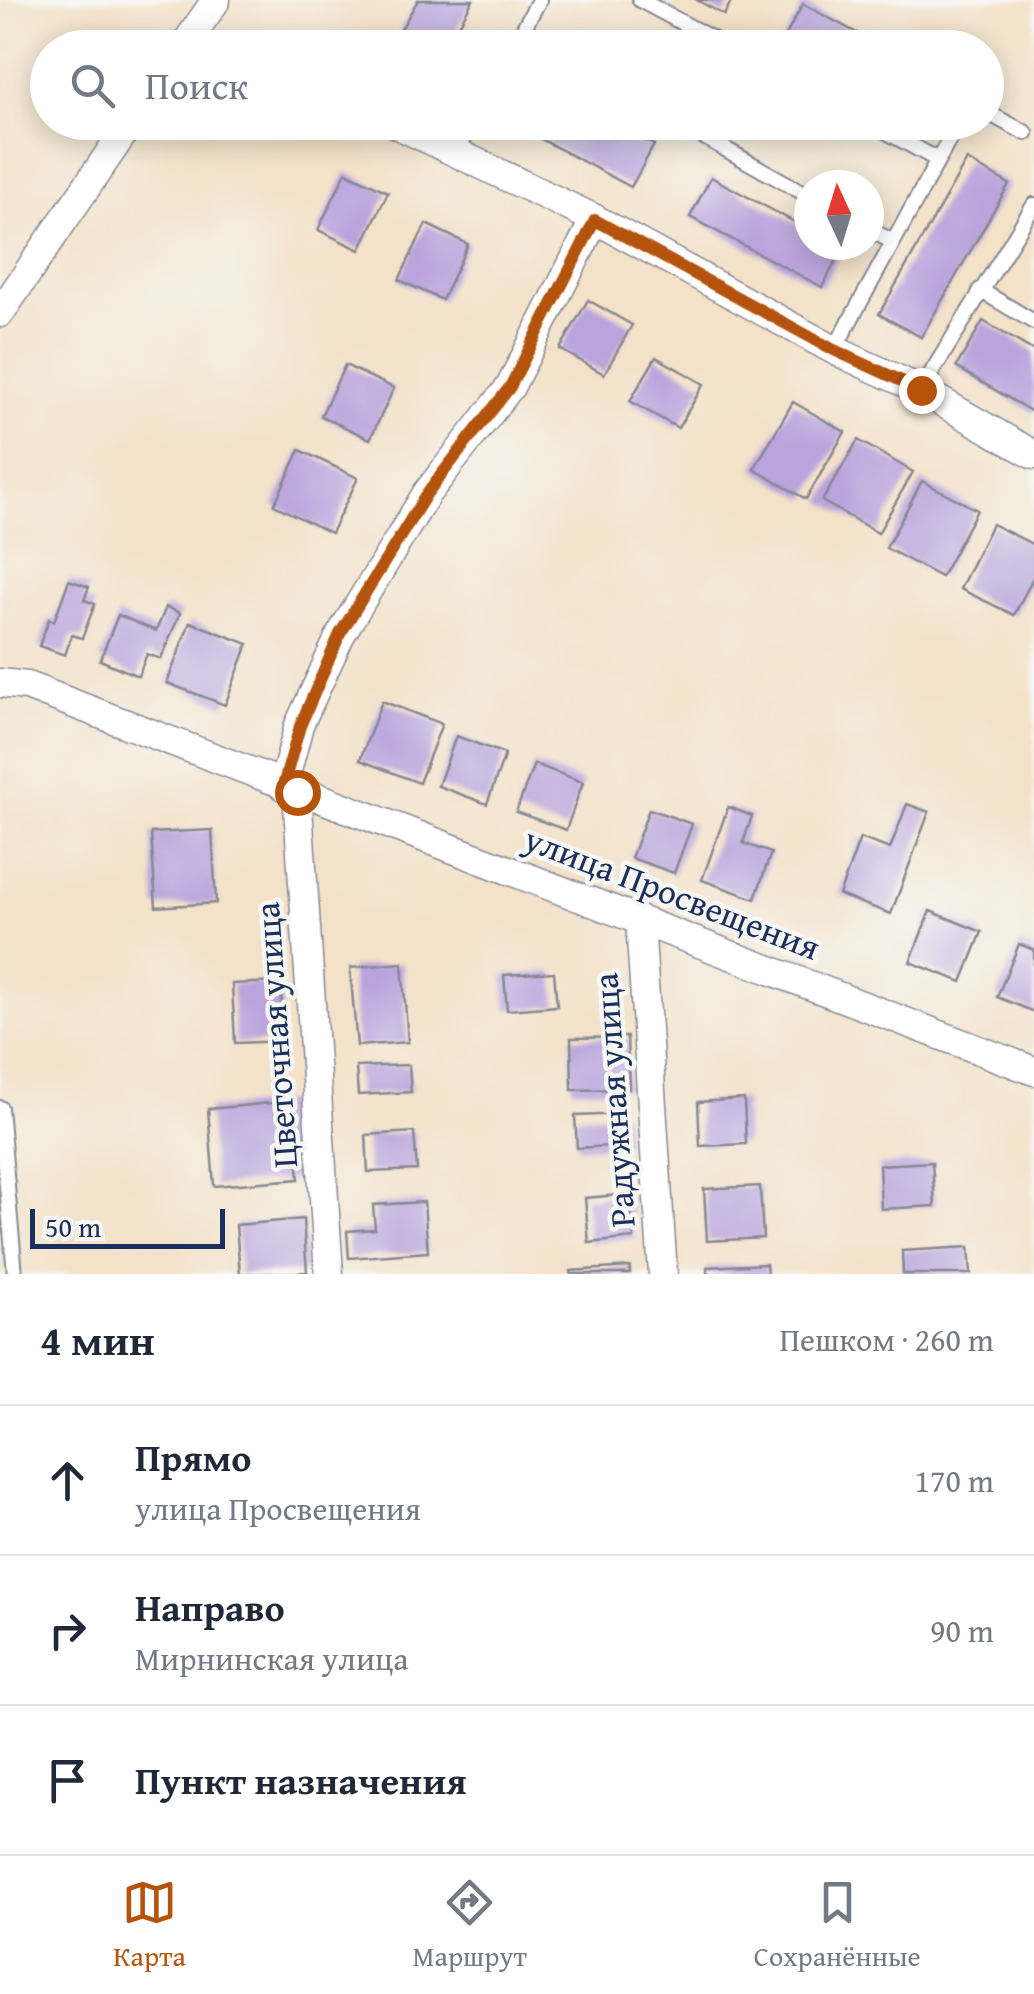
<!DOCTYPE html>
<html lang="ru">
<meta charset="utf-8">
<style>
:root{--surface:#fff;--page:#f2f2f3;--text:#1f2937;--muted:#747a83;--line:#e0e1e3;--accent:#b45309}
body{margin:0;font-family:"Gentium Book Plus",serif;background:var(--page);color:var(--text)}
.compass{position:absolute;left:794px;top:170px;width:90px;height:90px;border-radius:50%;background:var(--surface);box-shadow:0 5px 25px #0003;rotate:356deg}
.scale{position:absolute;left:30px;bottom:25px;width:195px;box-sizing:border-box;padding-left:10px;border:5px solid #1b2f5e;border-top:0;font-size:28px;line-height:35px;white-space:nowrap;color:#1b2f5e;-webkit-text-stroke:8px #f6f6f2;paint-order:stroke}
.stop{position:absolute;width:30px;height:30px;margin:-22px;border:8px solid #b45309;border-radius:50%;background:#fff}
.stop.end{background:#b45309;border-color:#fff;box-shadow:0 2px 10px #0008}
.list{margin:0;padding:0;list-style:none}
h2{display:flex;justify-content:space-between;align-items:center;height:130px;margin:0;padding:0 40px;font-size:42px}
h2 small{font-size:32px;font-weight:400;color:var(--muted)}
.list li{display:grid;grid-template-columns:65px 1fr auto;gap:30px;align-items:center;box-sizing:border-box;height:150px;padding:0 40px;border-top:2px solid var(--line)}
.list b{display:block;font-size:38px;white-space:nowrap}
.list p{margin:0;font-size:32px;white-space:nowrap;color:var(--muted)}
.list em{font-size:32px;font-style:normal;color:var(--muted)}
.icon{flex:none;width:55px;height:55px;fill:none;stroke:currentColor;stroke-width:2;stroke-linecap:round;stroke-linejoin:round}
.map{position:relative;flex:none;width:1034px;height:1274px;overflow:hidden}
.search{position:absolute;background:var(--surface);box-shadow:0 5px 25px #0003;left:30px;right:30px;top:30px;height:110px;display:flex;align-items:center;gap:25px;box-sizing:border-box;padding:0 35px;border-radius:55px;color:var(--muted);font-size:38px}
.sheet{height:580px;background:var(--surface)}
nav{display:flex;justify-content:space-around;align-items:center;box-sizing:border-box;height:140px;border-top:2px solid var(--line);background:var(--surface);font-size:28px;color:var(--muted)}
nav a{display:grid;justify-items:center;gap:5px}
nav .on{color:var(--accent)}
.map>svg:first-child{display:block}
.building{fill:#baa4dd}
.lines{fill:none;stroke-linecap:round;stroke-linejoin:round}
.service-casing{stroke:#878893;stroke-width:18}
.minor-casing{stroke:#878893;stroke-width:31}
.service{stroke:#fff;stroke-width:14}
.minor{stroke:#fff;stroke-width:28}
.route{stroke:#b45309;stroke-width:12}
.labels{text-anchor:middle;stroke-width:9;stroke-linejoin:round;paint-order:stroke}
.street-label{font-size:35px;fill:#1b2f5e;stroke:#f6f6f2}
</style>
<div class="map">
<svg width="1034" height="1274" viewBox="0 0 1034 1274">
<rect width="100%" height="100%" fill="#f6f6f2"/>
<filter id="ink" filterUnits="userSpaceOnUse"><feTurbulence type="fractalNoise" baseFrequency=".01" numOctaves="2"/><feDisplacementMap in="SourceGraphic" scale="20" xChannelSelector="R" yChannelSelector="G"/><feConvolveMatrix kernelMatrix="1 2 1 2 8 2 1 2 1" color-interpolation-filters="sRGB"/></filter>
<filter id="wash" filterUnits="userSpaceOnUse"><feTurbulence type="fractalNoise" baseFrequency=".0048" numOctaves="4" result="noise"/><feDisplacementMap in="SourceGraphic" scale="40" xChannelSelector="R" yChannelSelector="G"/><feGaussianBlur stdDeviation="2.25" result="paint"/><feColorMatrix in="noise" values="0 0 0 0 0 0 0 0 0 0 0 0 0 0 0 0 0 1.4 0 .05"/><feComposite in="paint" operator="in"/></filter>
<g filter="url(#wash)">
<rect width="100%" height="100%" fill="#f3e1c8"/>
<g id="blocks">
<g class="building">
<polygon points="418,0 473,0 446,48 421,48 398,34"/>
<polygon points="697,0 732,0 724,15"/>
<polygon points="803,4 885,48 780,46"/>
<polygon points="509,122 612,122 654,145 631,187"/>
<polygon points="967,160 1009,184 921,337 879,314"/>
<polygon points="346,172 388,192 360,250 318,230"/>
<polygon points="711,177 809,230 809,245 843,248 822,287 690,217"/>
<polygon points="426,224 468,244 442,300 399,280"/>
<polygon points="588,300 632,325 604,374 560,349"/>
<polygon points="983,321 1034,351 1034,413 956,367"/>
<polygon points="656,357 704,384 678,428 630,401"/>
<polygon points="345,365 394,388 370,439 321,416"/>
<polygon points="793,402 845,432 806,499 754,469"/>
<polygon points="858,440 913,472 878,533 822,501"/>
<polygon points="300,450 358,478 331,533 274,505"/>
<polygon points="922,481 977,510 941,577 886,548"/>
<polygon points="992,524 1034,545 1034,576 1014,615 960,589"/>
<polygon points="69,580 89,587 84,600 95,604 82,638 72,635 65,655 39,646 49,619 54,621"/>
<polygon points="166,607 180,613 161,659 147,654 138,676 100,660 118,615 156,631"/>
<polygon points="190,622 248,644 225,705 167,683"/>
<polygon points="382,701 442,724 419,783 360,760"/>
<polygon points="456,736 505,754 487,804 438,786"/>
<polygon points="534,764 583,782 566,830 516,812"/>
<polygon points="907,804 929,812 891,914 839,895 860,838 890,849"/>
<polygon points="728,807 752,816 743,843 771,853 755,899 702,880"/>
<polygon points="649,809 692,824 674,873 631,858"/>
<polygon points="212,830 216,903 156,907 151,833"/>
<polygon points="930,911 982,932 962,982 910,962"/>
<polygon points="1019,944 1034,950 1034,1012 997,997"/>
<polygon points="402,963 408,1042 357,1046 350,968"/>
<polygon points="554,972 557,1006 507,1010 504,975"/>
<polygon points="281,982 283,1041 235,1043 232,984"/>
<polygon points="627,1037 629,1089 572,1090 571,1038"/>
<polygon points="409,1065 411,1092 358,1095 356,1067"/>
<polygon points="744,1099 746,1144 700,1146 698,1102"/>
<polygon points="293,1101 299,1179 214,1186 208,1109"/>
<polygon points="625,1114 626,1145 577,1148 575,1116"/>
<polygon points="414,1132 417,1170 368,1172 366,1135"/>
<polygon points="932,1162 935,1206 881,1209 879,1165"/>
<polygon points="760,1186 763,1238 707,1241 704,1189"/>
<polygon points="630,1194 634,1238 589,1243 585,1198"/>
<polygon points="424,1202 428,1252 349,1258 347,1231 375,1229 373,1205"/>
<polygon points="303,1219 307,1272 240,1274 236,1225"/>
<polygon points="969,1247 971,1274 903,1274 902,1251"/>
<polygon points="766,1264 767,1274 707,1274 707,1267"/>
<polygon points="630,1267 630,1274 571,1274 571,1271"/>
</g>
</g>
</g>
<g filter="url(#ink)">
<use href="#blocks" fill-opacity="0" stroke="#878893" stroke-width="2.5"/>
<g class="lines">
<g class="service-casing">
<g id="service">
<polyline points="640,0 729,48"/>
<polyline points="519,35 541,48"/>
<polyline points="513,48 539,0"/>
<polyline points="986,112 1026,133"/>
<polyline points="677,122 809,196"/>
<polyline points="869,122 938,160"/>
<polyline points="456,153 473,122"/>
<polyline points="869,229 893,242"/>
<polyline points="980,290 1034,322"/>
<polyline points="834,350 959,122"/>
<polyline points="921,390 1034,205"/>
<polyline points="0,1108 15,1274"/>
</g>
</g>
<g class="minor-casing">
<g id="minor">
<polyline points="183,48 216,0"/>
<polyline points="392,122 595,219 834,350 921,390 1034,455"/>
<polyline points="0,313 131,122"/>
<polyline points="0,683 27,686 1034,1071"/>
<polyline points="283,786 299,725 341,634 427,493 510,387 595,219"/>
<polyline points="297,792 329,1274"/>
<polyline points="640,922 663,1274"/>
</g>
</g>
<use href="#service" class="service"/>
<use href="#minor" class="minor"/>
</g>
</g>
<g class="lines" filter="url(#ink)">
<polyline class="route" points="297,792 283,786 300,726 340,634 427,493 510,387 595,220 834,350 921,390"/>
</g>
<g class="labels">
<g class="street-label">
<text transform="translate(672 893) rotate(21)" y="12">улица Просвещения</text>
<text transform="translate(276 1035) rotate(-94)" y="12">Цветочная улица</text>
<text transform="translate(614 1100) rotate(-94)" y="12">Радужная улица</text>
</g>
</g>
</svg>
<svg class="compass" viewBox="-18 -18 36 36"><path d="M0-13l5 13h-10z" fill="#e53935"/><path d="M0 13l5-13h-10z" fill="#747a83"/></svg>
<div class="scale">50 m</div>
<div class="stop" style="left:297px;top:792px"></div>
<div class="stop end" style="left:921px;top:390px"></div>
<div class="search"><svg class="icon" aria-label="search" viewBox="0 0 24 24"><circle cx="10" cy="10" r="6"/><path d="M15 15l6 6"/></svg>Поиск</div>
</div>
<section class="sheet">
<h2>4 мин<small>Пешком · 260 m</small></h2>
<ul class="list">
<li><svg class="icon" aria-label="ahead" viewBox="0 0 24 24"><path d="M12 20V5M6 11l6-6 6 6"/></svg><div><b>Прямо</b><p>улица Просвещения</p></div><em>170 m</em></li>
<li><svg class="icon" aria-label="right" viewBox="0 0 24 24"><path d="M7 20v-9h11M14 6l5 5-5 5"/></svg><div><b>Направо</b><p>Мирнинская улица</p></div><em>90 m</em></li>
<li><svg class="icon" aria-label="arrive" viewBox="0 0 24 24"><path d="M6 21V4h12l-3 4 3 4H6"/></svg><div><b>Пункт назначения</b></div></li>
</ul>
</section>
<nav>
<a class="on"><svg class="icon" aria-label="map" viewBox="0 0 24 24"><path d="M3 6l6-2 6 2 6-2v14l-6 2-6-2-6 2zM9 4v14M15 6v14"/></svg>Карта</a>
<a><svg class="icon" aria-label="directions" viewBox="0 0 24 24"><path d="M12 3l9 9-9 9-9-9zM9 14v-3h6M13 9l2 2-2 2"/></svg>Маршрут</a>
<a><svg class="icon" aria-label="saved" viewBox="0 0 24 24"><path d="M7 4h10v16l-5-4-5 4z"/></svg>Сохранённые</a>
</nav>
